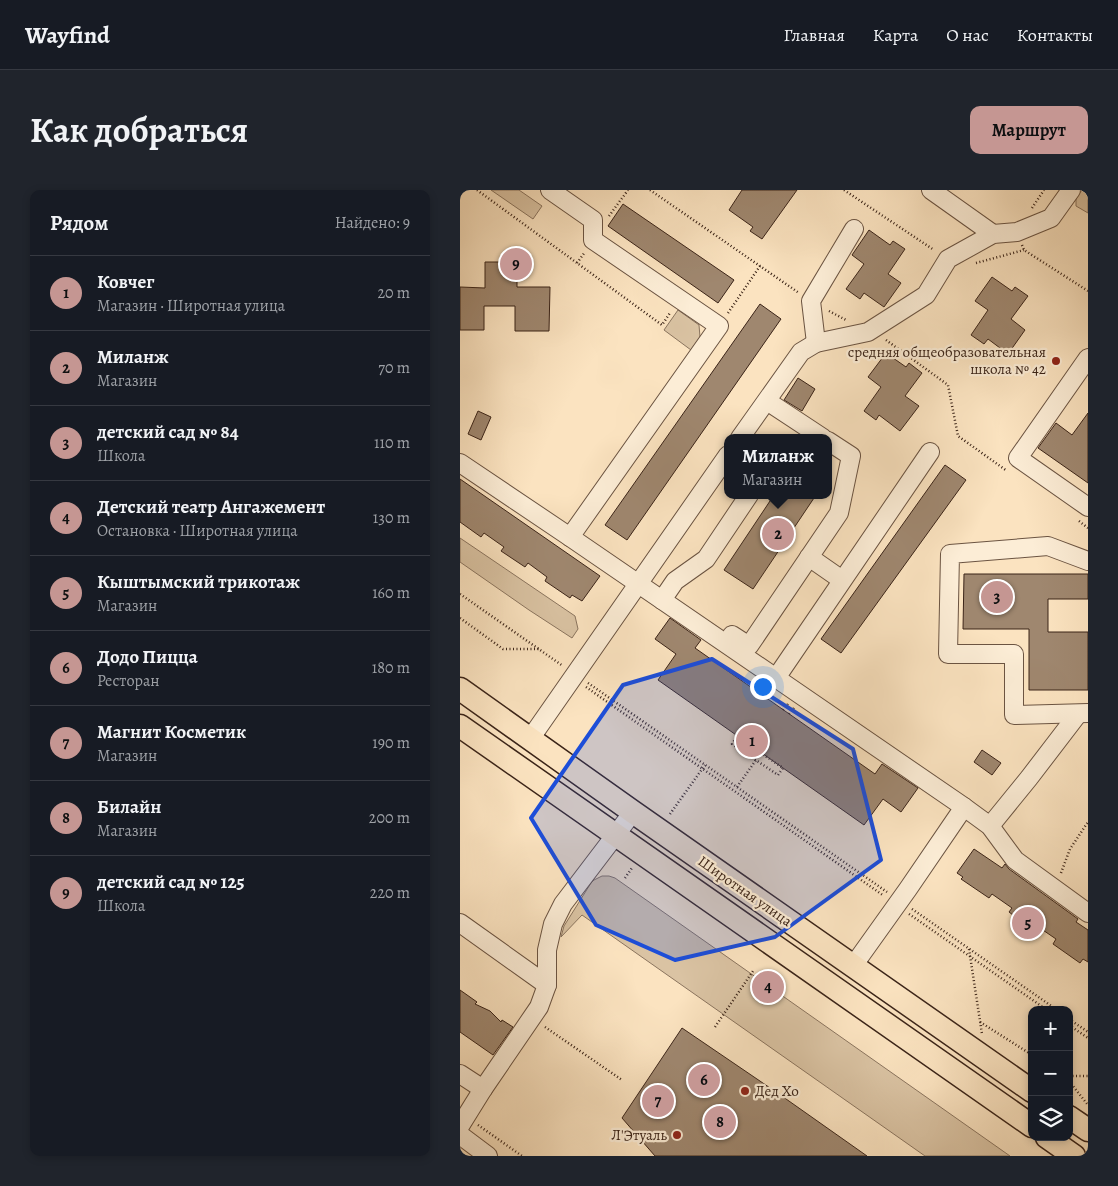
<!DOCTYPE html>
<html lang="ru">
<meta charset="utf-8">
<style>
:root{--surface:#171b24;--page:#20242c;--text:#f1f3f6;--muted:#9ea1a6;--line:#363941;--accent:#c59692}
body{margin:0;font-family:Alegreya,serif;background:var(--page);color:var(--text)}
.controls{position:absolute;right:15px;bottom:15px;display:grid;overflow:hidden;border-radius:10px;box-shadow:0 2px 8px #0003}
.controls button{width:45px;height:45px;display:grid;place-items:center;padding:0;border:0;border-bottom:1px solid var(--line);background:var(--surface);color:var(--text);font:25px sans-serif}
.you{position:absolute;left:302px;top:496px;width:18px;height:18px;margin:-12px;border:4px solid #fff;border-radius:50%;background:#1a73e8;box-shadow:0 0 0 8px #1a73e833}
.badge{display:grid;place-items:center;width:32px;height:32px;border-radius:50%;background:var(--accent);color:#111;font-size:16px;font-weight:700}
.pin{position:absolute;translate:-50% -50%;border:2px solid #fff;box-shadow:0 1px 5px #0006}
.popup{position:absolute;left:264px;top:244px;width:108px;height:65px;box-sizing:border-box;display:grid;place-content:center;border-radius:10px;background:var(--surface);filter:drop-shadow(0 1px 4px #0005);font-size:16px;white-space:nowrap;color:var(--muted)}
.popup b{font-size:19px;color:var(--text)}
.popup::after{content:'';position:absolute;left:50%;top:100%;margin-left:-10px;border:10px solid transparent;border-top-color:var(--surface)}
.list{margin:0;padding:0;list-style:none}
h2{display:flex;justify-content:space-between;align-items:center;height:65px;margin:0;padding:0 20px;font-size:21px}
h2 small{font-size:16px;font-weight:400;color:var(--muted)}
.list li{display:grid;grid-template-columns:32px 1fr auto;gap:15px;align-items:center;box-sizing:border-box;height:75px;padding:0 20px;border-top:1px solid var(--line)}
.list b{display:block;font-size:19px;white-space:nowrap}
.list p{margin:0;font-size:16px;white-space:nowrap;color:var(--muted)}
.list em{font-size:16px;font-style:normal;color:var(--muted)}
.icon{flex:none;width:28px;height:28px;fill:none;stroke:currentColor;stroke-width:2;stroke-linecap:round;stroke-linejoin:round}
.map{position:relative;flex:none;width:628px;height:966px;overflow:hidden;border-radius:10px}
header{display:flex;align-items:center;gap:30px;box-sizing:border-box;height:70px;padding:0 25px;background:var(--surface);border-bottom:1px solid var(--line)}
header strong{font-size:24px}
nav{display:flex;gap:28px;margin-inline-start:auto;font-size:18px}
.intro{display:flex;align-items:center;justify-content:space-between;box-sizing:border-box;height:120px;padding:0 30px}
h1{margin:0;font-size:35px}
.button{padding:12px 22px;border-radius:10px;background:var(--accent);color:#111;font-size:18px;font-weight:700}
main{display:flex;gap:30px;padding:0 30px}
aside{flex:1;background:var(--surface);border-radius:10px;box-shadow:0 2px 8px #0003}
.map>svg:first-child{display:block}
.green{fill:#dac3a3;stroke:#8a745e}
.building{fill:#9f876f;stroke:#3b2418}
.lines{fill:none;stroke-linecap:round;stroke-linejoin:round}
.minor-casing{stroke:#6b5442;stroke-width:20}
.major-casing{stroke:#3b2418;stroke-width:25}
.path{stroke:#3b2418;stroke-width:2.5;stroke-dasharray:1 2.5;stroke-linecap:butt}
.minor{stroke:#fcedd6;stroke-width:18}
.major{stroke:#fbe3c0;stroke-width:22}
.marked{fill:#1d4ed8;fill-opacity:0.2;stroke:#1d4ed8;stroke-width:4;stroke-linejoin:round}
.poi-dot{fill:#8f2418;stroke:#fcedd6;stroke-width:2}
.labels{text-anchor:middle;stroke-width:4.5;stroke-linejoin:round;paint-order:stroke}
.poi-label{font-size:15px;fill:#3b2418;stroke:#fcedd6;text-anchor:end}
.street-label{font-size:15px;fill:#3b2418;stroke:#fcedd6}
</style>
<header>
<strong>Wayfind</strong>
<nav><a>Главная</a><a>Карта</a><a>О нас</a><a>Контакты</a></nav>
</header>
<div class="intro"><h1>Как добраться</h1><a class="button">Маршрут</a></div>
<main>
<aside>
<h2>Рядом<small>Найдено: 9</small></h2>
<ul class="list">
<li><span class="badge">1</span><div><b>Ковчег</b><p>Магазин · Широтная улица</p></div><em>20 m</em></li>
<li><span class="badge">2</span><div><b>Миланж</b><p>Магазин</p></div><em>70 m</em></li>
<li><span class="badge">3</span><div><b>детский сад № 84</b><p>Школа</p></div><em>110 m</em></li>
<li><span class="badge">4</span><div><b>Детский театр Ангажемент</b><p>Остановка · Широтная улица</p></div><em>130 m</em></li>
<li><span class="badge">5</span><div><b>Кыштымский трикотаж</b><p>Магазин</p></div><em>160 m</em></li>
<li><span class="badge">6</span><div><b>Додо Пицца</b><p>Ресторан</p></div><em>180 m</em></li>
<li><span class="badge">7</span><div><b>Магнит Косметик</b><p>Магазин</p></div><em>190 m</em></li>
<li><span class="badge">8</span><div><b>Билайн</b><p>Магазин</p></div><em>200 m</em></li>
<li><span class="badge">9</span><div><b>детский сад № 125</b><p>Школа</p></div><em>220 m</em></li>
</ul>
</aside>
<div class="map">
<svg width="628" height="966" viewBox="0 0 628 966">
<rect width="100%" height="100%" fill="#fbe3c0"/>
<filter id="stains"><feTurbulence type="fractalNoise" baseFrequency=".004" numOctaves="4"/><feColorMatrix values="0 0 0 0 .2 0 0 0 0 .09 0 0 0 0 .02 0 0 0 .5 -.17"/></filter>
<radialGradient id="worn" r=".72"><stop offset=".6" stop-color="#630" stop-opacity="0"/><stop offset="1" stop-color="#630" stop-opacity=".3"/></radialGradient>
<g class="green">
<polygon points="31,0 59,0 82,16 73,29"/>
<polygon points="622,0 628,0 628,23 616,16 616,8"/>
<polygon points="218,120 239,135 240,147 231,160 204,140"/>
<polygon points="0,348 115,426 118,439 112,448 69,420 0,372"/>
<polygon points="142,686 149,686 155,688 550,966 465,966 122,725 101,747 104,736 131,693 134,690"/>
</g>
<g class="building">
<polygon points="282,0 337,0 302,49 290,41 293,37 269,20"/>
<polygon points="163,14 274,90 258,113 148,36"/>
<polygon points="409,40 430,55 433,51 445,59 428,84 441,93 424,117 404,103 400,109 386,99 404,74 392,65"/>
<polygon points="25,72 57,72 57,97 90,97 89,141 55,141 55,116 24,116 24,140 0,140 0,97 25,98"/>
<polygon points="532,87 552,101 555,97 568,106 551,129 565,140 548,164 528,149 524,154 511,145 528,120 515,111"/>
<polygon points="300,114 321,129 167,350 145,335"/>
<polygon points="426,163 446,177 449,173 462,183 445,206 459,216 440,241 419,225 416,230 404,221 421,197 408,187"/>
<polygon points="338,188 355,199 342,221 324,210"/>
<polygon points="18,221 31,227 21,250 8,244"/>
<polygon points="628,223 628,293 578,258 596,233 612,245"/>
<polygon points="485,275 506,290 381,463 361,449"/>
<polygon points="0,289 140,386 122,411 112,405 110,408 85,391 87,387 68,373 65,377 41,361 44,357 24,343 21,347 0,332"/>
<polygon points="314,305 356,305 293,399 264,380"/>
<polygon points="504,384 628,384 628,409 588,409 588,442 628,442 628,500 569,500 569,439 503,439"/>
<polygon points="210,428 241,450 235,458 415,584 422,574 458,598 441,622 423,609 404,635 198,490 216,464 195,449"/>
<polygon points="522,560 541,573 532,585 514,572"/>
<polygon points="514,659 542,678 545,674 549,679 618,729 616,732 628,740 628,772 623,769 620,773 593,754 596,749 577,736 574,741 549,722 552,718 532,704 529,708 501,689 503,687 497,683"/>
<polygon points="0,800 17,812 15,814 30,821 41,832 42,830 53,837 33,865 0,842"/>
<polygon points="222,838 319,904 407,966 195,966 162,928"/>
</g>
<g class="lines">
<g class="minor-casing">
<g id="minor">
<polyline points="90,0 133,30 133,50 259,136 110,347"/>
<polyline points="471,0 533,44"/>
<polyline points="356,153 351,111 394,39"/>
<polyline points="628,168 558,268 628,317"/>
<polyline points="307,211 363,248"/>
<polyline points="280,248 341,162 356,153 408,142 466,105 488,69 533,44 557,42 591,28 611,0"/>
<polyline points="0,273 110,347 316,488 470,262"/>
<polyline points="349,367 382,390"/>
<polyline points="628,371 588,356 490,364 488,464 554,464 554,525 628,523"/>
<polyline points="202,410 215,391 246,369 289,305"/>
<polyline points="272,445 289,456 379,323 391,266 368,251"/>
<polyline points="316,488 504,617"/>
<polyline points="70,549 268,265"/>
<polyline points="530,636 569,588 618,524"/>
<polyline points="0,733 87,795"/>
<polyline points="393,776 448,699 504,617 530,636 555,670 628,723"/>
<polyline points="0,884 23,899"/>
<polyline points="0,936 23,899 79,817 87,795 87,760 93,734 103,714 173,622"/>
<polyline points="0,945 28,966"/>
</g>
</g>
<g class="major-casing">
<g id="major">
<polyline points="0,499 173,622 572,901"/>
<polyline points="0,536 572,936"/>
<polyline points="609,927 628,940"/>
<polyline points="587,947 614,966"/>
</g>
</g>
<g class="path">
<polyline points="17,0 202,135 210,123"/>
<polyline points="190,0 339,103"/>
<polyline points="384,0 474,60"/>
<polyline points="572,18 584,0"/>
<polyline points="149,26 168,0"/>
<polyline points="562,55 564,60 628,101"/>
<polyline points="117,73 125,62"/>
<polyline points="516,73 564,60"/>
<polyline points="369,121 386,130"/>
<polyline points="268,123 300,76"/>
<polyline points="426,150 488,195 498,246 547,281"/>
<polyline points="619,331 628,338"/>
<polyline points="0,404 103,476"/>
<polyline points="0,428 43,459 79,459"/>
<polyline points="128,493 427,702"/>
<polyline points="126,497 424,706"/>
<polyline points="323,520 328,514"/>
<polyline points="329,524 334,518"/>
<polygon points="277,547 323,578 318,585 272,554"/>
<polyline points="277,597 296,570"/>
<polyline points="210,624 245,575"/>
<polyline points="601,683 610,659 628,632"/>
<polyline points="165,688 172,678"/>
<polyline points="452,719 597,820"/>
<polyline points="449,724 587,820"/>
<polyline points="509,759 522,844"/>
<polyline points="609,829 628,842"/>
<polyline points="520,832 572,865"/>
<polyline points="609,835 628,848"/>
<polyline points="85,837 162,890"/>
<polyline points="255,837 293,781"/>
<polyline points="609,886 628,886"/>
<polyline points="609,891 628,915"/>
<polyline points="18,935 62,966"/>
</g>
<use href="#minor" class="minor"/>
<use href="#major" class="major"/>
</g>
<path class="marked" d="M252,469L393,559L421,670L315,747L215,770L136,735L71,628L163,495Z"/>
<g class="poi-dot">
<circle cx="596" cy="171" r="5"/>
<circle cx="285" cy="901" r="5"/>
<circle cx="217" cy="945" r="5"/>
</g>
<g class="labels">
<g class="poi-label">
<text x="586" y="167">средняя общеобразовательная<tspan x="586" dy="17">школа № 42</tspan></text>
<text x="295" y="906" text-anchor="start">Дед Хо</text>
<text x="207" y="950">Л'Этуаль</text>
</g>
<g class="street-label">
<text transform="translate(285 701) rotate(35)" y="5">Широтная улица</text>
</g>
</g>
<rect width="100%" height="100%" filter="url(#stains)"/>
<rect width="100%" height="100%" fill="url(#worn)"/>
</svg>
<div class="controls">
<button>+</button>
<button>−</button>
<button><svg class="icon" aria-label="layers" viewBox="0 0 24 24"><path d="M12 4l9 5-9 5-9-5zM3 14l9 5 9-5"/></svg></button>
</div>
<div class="you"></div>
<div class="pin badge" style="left:292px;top:551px">1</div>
<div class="pin badge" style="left:318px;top:344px">2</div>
<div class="popup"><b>Миланж</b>Магазин</div>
<div class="pin badge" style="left:537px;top:407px">3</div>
<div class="pin badge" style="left:308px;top:797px">4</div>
<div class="pin badge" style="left:568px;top:733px">5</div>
<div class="pin badge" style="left:244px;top:890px">6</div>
<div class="pin badge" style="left:198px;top:911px">7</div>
<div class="pin badge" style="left:260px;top:932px">8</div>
<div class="pin badge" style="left:56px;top:74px">9</div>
</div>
</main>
